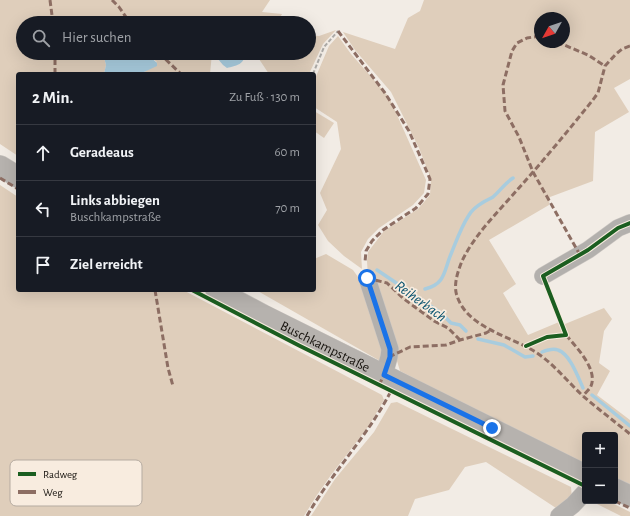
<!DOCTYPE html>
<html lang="de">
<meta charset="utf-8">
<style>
:root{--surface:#171b24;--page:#20242c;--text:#f1f3f6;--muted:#9ea1a6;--line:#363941}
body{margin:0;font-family:"Alegreya Sans",sans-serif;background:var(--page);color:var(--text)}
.controls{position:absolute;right:12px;bottom:12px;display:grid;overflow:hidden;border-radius:4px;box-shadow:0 4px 16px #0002}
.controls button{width:36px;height:36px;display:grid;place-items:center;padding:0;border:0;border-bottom:1px solid var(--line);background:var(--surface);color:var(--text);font:20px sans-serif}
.compass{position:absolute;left:534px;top:12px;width:36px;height:36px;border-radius:50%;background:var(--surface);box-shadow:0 4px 16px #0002;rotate:230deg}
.stop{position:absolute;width:12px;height:12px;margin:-9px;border:3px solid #1a73e8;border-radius:50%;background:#fff}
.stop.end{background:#1a73e8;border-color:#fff;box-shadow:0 1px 4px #0008}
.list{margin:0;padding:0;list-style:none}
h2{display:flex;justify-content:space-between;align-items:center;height:52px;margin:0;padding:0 16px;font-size:17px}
h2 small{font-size:13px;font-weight:400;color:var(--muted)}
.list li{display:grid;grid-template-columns:26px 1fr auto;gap:12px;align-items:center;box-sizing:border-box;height:56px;padding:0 16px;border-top:1px solid var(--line)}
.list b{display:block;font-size:15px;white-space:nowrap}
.list p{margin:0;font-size:13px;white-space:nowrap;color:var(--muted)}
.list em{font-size:13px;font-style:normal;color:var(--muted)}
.icon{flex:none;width:22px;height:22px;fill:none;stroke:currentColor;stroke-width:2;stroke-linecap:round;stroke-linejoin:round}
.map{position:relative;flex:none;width:630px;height:516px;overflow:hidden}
.search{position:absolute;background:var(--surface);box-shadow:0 4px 16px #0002;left:16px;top:16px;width:300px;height:44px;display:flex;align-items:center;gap:10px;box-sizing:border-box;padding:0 14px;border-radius:22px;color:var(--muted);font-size:15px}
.panel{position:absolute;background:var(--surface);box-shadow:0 4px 16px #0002;left:16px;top:72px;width:300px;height:220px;border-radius:4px}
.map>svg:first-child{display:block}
.green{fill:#dfcebb;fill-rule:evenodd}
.water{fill:#a8ccde}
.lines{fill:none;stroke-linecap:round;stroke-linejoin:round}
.stream{stroke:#a8ccde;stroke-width:3.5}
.minor-casing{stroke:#cec9c4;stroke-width:18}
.major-casing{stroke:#cec9c4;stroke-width:22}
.path{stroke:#acaaa7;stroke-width:2;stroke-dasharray:4 2;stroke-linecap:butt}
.minor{stroke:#b3b0ad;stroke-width:17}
.major{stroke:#b6b2ae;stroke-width:21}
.quiet{stroke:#8d6e63;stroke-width:3;stroke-dasharray:6 3;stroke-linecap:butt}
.cycleway-casing{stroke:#f8ecdf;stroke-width:6}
.cycleway{stroke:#1b5e20;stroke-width:4}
.route{stroke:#1a73e8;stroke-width:5}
.labels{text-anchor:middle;stroke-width:3.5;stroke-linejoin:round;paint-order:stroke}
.street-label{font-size:14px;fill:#18140f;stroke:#f8ecdf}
.water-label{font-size:15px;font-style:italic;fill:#05506d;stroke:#f8ecdf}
.key{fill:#f8ecdf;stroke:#b5aba1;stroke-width:1}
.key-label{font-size:11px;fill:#18140f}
</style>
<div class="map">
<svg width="630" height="516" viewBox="0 0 630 516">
<rect width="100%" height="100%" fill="#f2ece5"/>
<g class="green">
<polygon points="0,0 270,0 262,12 282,14 277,23 117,23 110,20 108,23 23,23 23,53 103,53 106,65 104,74 18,74 18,156 0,144"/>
<path d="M424,0H630V79L614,88L629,112L595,132L593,181L550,197L549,205L489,240L516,284L503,293L528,335L559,322L565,324L604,308L612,319L604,331L599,363L610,371L597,395L630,420V489L615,482V435H585V467L400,371L386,324L368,277L367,261L368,252L384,231L418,209L430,195L431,179L419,148L391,92L355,50L343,32L395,49L408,18L420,11ZM540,18H564V42H540Z"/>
<polygon points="336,30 323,44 309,74 269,74 257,56 252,53 309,53 309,35 319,36"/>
<polygon points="338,36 351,54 389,97 426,180 424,193 413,205 379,228 368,239 361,252 362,269 344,256 328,241 318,225 327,210 320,193 341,149 337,122 314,107 314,81 329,46"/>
<polygon points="146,53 212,53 210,74 142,74 157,62"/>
<polygon points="314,111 334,123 324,138 314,131"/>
<polygon points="0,185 18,197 18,290 183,290 382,395 384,400 368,427 331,475 317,495 304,516 0,516"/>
<polygon points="326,254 353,270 363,284 385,351 382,362 256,290 314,290 314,259"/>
<polygon points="397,402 571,487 572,499 559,510 486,462 465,467 449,490 415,499 408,516 311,516 335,479 374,432 391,403"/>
<polygon points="591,501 608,501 630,512 630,516 621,516"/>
</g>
<g class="water">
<polygon points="103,53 146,53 157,63 157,66 144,72 142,74 104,74 106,65"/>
<path d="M213,53H244C246,64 236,66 227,68L223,65Z"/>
</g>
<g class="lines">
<g class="stream">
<polyline points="377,270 441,313 451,323 460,325 466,331"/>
<path d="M425,289C446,284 444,270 451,254C456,242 461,227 469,215C472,210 477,206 482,203C486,200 490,199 493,197C500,191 505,183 513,178"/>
<polyline points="478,339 504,345 525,357 533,356"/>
<path d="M542,352C547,350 553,348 558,350C570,354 578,377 583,388"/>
<polyline points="592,395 630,426"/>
</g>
<g class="minor-casing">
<g id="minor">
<polyline points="543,276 588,250 618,228 630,223"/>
<polyline points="367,278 390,349 389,357 384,375"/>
<polyline points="559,516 573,505 585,492"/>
</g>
</g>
<g class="major-casing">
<g id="major">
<polyline points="0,166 18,177"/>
<path id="s1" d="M216,290L263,315L585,475"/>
<polyline points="615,489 630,496"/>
</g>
</g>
<polyline class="path" points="313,74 324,47 338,31"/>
<use href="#minor" class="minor"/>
<use href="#major" class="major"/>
<g class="quiet">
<polyline points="50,0 53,23"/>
<polyline points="112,0 119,7 130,23"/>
<polyline points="338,31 385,93 409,131 430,179 428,194 416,208 383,230 372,241 366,251 365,262"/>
<polyline points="540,36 527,38 517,43 512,51 503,85 505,111 519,137 533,172 580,255"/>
<polyline points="557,42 588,55 605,66"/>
<path d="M630,46L622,49L616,54L605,66L598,93L592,101C568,131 543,161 518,189C498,212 475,234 462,261C458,271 453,285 457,296C467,327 509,336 534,351C552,362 567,381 583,396C598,409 614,421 630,434"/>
<polyline points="159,53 181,74"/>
<polyline points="55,74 55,53"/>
<polyline points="0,178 18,189"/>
<polyline points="367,278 387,283 404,299 434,321 448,328 460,340"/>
<polyline points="155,290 168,368 173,386"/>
<path d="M566,335C576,347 598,369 591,386C590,389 585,393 583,396"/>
<polyline points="389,357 410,347 446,345 460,340 486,333 491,330"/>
<polyline points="379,385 384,375"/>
<polyline points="615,501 630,508"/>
<path d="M307,516C332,472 368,436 391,391"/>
</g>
<g class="cycleway-casing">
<g id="cycleway">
<polyline points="192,290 300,346 585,486"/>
<polyline points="526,346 547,337 566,335 543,276 588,250 618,228 630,223"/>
</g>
</g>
<use href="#cycleway" class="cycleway"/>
</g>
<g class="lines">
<polyline class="route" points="367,278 390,349 390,357 384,375 492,428"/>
</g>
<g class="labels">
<g class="street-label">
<text dy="5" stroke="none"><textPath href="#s1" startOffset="123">Buschkampstraße</textPath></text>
</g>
<g class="water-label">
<text transform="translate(421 301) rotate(36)" y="5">Reiherbach</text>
</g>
</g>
<rect x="10" y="460" width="132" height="46" rx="6" class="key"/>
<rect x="18" y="472" width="18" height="4" fill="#1b5e20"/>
<rect x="18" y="490" width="18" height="4" fill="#8d6e63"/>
<g class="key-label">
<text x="43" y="478">Radweg</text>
<text x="43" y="496">Weg</text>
</g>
</svg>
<div class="controls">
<button>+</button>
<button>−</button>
</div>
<svg class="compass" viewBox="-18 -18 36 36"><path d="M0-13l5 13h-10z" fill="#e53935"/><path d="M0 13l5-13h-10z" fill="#9ea1a6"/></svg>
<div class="stop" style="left:367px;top:278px"></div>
<div class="stop end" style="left:492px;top:428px"></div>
<div class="search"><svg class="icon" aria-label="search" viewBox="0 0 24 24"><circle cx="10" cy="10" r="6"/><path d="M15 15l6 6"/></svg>Hier suchen</div>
<section class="panel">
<h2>2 Min.<small>Zu Fuß · 130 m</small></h2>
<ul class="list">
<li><svg class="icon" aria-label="ahead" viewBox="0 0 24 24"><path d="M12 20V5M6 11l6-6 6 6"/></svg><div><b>Geradeaus</b></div><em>60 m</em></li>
<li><svg class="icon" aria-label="left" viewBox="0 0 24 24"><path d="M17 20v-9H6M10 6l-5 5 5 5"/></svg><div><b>Links abbiegen</b><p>Buschkampstraße</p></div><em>70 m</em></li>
<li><svg class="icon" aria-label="arrive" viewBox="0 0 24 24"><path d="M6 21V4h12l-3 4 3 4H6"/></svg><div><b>Ziel erreicht</b></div></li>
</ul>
</section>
</div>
